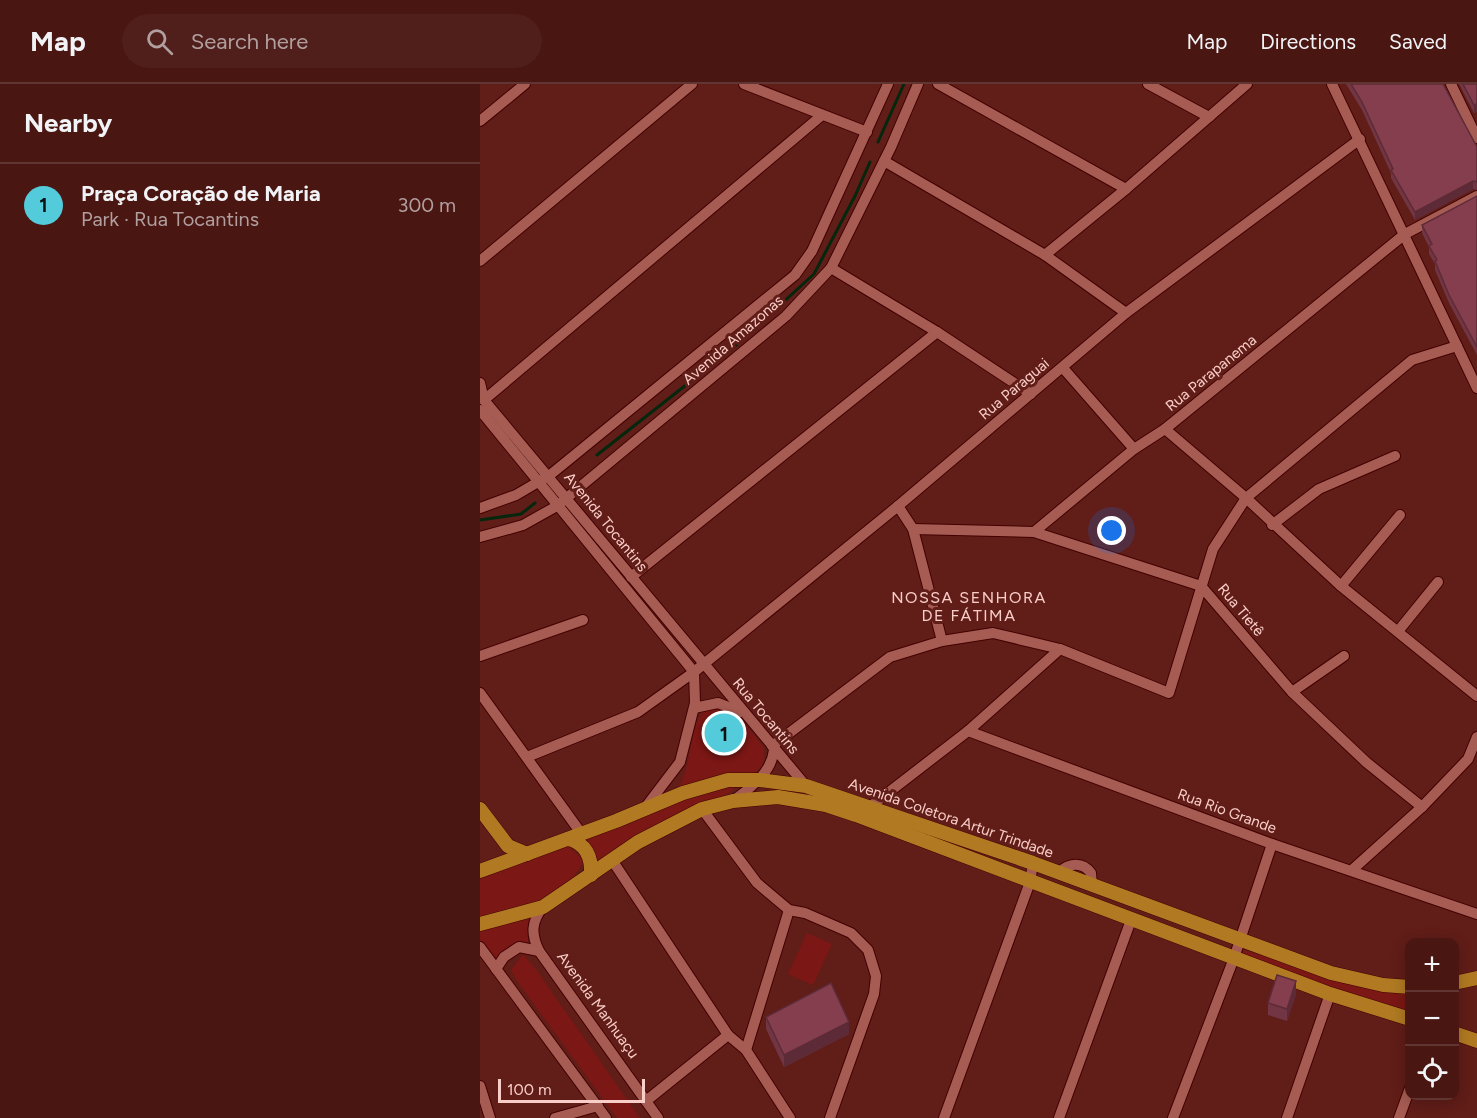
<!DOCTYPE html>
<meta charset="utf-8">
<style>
:root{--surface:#491612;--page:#501f1b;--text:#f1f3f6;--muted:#b19f9f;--line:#613532;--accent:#53cbdb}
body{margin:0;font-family:Figtree,sans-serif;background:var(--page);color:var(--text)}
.controls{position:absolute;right:18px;bottom:18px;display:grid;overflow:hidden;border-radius:12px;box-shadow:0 3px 15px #0003}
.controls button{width:54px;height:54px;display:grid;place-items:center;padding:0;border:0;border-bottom:2px solid var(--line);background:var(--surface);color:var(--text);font:30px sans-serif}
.scale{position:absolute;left:18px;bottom:15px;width:147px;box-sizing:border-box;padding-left:6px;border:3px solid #facec8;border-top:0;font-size:16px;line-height:21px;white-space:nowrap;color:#facec8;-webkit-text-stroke:4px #611d18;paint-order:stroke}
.you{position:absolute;left:632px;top:447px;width:21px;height:21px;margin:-15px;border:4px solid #fff;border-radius:50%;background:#1a73e8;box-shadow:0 0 0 9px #1a73e833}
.badge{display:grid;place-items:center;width:39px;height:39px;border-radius:50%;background:var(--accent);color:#111;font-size:20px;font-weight:700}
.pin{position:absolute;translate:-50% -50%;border:3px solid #fff;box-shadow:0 2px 6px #0006}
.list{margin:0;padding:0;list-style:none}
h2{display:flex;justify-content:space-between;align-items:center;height:78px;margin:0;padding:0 24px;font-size:26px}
h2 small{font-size:20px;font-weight:400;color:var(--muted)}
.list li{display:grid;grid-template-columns:39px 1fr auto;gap:18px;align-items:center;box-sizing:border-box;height:84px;padding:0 24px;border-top:2px solid var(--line)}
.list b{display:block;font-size:22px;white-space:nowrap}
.list p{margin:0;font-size:20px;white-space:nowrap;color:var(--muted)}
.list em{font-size:20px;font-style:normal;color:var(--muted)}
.icon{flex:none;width:33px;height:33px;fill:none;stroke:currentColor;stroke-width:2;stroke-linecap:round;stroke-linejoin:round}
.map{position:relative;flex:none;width:997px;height:1034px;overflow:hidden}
header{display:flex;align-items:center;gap:36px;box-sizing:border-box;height:84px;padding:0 30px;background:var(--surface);border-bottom:2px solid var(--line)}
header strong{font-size:28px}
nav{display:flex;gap:33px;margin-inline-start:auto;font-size:21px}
.search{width:420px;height:54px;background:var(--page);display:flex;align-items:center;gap:15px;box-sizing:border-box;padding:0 21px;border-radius:33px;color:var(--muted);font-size:22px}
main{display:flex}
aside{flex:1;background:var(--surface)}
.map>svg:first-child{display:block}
.green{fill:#7b1714}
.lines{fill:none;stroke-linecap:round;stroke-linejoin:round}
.stream{stroke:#05270d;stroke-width:3}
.minor-casing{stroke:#420001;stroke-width:12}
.major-casing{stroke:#420001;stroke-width:15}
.minor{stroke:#a65c53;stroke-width:10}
.major{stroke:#b17a22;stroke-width:14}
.wall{fill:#723543}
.shaded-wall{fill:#5d2b37}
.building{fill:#853e4e;stroke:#5d2b37;stroke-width:1.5}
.labels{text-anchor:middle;stroke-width:6;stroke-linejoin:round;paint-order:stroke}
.street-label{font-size:15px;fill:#facec8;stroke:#611d18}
.neighbourhood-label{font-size:16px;letter-spacing:1.5px;fill:#facec8;stroke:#611d18}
</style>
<header>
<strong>Map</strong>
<div class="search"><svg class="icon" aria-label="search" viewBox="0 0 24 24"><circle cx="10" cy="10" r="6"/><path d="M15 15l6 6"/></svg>Search here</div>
<nav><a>Map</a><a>Directions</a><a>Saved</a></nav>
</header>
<main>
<aside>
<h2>Nearby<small></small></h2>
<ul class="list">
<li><span class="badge">1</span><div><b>Praça Coração de Maria</b><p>Park · Rua Tocantins</p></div><em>300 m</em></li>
</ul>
</aside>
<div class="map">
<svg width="997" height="1034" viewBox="0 0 997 1034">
<rect width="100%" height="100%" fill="#611d18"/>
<g class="green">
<path d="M238,623L261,634L284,664V680L275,689L233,693L198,704C211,683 210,647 221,631C225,625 231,625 238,623Z"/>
<path d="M257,700C249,713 237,715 223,720C183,735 151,755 117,780L102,754L226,708Z"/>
<polygon points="87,761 104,777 91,798 65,815 0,834 0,795"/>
<polygon points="51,828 48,859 44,859 17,875 0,859 0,844"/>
<polygon points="327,849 352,860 333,901 308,890"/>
<polygon points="764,866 883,903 929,909 929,928 762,873"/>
<polygon points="43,870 55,884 160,1034 137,1034 37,897 31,886"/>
</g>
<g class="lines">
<g class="stream">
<polyline points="398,58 424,0"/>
<polyline points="117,371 253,264 334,190 375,112 390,78"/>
<polyline points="0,436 41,430 55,419"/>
</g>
<g class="minor-casing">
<g id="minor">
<polyline points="264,0 387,48"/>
<polyline points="458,0 646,105"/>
<polyline points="668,0 729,33"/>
<polyline points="852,0 997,304"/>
<polyline points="971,0 997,54"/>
<polyline points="0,37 45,0"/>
<polyline points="404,77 565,171 646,229"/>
<polyline points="565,171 646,105 767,0"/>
<polyline points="0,177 212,0"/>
<polyline points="351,184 457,248 551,310"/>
<polyline points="583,284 654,365"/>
<polyline points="0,299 4,316 326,702"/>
<polyline points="4,316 341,32"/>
<polyline points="0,326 214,588"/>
<polyline points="685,345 766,414 861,502 997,612"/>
<polyline points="418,422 433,445 462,557"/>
<polyline points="0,424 36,411 70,391 315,191 332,167 408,0"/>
<polyline points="792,441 839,405 915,372"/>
<polyline points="433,445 554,448 721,502 812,608 886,678 942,723"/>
<polyline points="554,448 654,365 685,345 925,150 997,112"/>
<polyline points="0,453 43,441 77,422 306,232 351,184 411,63 438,0"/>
<polyline points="151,493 457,248"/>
<polyline points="861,502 920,431"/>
<polyline points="919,546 958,498"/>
<polyline points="0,572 103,536"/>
<polyline points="812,608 864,572"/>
<polyline points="0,609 101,749"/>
<polyline points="214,624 238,619 261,628"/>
<polyline points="488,647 792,760 997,830"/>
<polyline points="292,662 410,573 462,557 513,549 580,565 689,609 733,465 766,414 932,276 977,262"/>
<polyline points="47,673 158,628 214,588 418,422 646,229 880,55"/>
<path d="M253,717C271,703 291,690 294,666"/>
<polyline points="391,722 488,647 580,565"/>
<polyline points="165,724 200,678 215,619 214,588"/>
<polyline points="222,725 277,799 309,826 325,829 371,849 388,866 396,892 394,910 350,1034"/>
<polyline points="132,776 248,951 266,966 310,1034"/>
<polyline points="872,786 942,723 988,675 997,653"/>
<path d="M578,789C589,779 602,777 611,789L612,801"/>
<path d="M63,823C51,838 51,850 59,867L178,1034"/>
<polyline points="0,863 126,1034"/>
<polyline points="16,885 24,873 39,863 59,867"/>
<polyline points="266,966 309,826"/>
<polyline points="0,1002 10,1034"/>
<polyline points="166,1017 248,951"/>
<polyline points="75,1034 118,1022"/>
<polyline points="464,1034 550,798 553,779"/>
<polyline points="579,1034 651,836"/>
<polyline points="693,1034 754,874 792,760"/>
<polyline points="807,1034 850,910"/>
<polyline points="919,1034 930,1004"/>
</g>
</g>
<g class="major-casing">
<g id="major">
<polyline points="0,725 28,762 47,770"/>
<path d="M88,755C106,759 112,773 111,791"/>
<polyline points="0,787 136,737 203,709 248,696 280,696 326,702 553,779 851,889 903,901 930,903"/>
<polyline points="0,840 63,823 158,758 222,725 253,717 298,713 346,721 376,731 850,910 930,935"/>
<polyline points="974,899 997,894"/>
<polyline points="974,949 997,957"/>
</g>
</g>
<use href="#minor" class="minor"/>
<use href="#major" class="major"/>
</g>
<g class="wall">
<polygon points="866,0 963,0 997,63 997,106 993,105 935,136 911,94 911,89 882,26"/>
<polygon points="979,0 997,0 997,28 994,29"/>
<polygon points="997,112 997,271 969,219 955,186 955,180 949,170 949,163 942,149 942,141"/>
<polygon points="816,910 807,937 788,931 788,919"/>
<polygon points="286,933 369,950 304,983 286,945"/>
</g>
<g class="shaded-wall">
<polygon points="997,20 997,28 994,29 994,21"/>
<polygon points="993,97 993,105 935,136 935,128"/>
<polygon points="816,897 816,910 807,937 807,925"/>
<polygon points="369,938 369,950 304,983 304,971"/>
</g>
<g class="building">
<polygon points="871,0 963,0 997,63 997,98 993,97 935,128 911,86 913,85 882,18"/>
<polygon points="983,0 997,0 997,20 994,21"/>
<polygon points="997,112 997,263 969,211 955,177 957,176 949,162 952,160 942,141"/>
<polygon points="797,891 816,897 807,925 788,919"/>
<polygon points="351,899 369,938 304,971 286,933"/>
</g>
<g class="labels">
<g class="street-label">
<text transform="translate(253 256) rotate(-41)" y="5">Avenida Amazonas</text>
<text transform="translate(731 289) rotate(-39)" y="5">Rua Parapanema</text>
<text transform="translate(534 305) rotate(-40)" y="5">Rua Paraguai</text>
<text transform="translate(126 438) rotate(51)" y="5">Avenida Tocantins</text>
<text transform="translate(761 526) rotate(50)" y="5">Rua Tietê</text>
<text transform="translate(286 632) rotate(50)" y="5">Rua Tocantins</text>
<text transform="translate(747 727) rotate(20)" y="5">Rua Rio Grande</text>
<text transform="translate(471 734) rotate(19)" y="5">Avenida Coletora Artur Trindade</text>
<text transform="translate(118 921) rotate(54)" y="5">Avenida Manhuaçu</text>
</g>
<g class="neighbourhood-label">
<text x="489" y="519">NOSSA SENHORA<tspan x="489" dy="18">DE FÁTIMA</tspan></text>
</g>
</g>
</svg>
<div class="controls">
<button>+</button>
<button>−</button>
<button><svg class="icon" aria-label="locate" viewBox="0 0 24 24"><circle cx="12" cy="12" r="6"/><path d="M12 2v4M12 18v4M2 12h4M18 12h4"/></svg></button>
</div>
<div class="scale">100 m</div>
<div class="you"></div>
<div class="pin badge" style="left:244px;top:649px">1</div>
</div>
</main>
